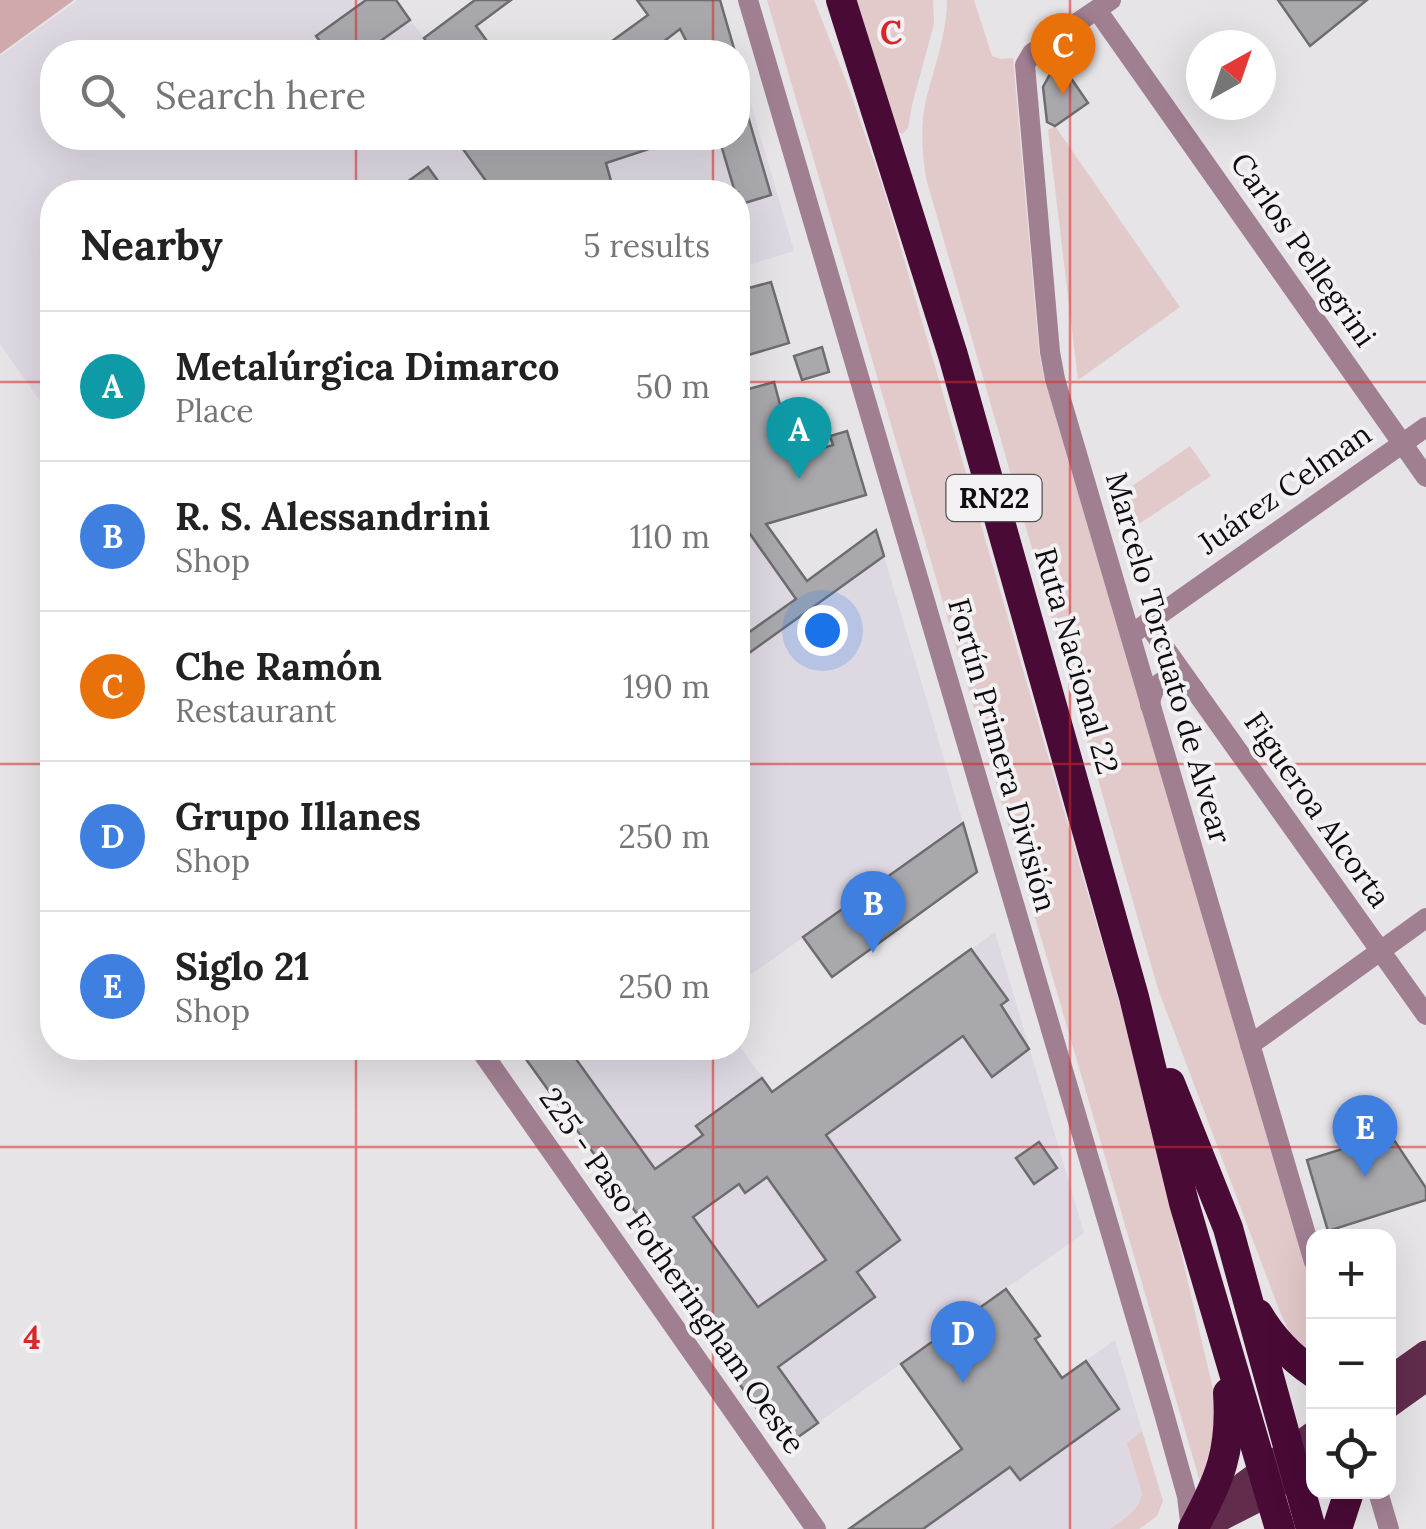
<!DOCTYPE html>
<meta charset="utf-8">
<style>
:root{--surface:#fff;--page:#f6f6f6;--text:#222;--muted:#767676;--line:#e0e0e0;--accent:#286a34}
body{margin:0;font-family:Lora,serif;background:var(--page);color:var(--text)}
.controls{position:absolute;right:30px;bottom:30px;display:grid;overflow:hidden;border-radius:20px;box-shadow:0 10px 40px #0002}
.controls button{width:90px;height:90px;display:grid;place-items:center;padding:0;border:0;border-bottom:2px solid var(--line);background:var(--surface);color:var(--text);font:50px sans-serif}
.compass{position:absolute;left:1186px;top:30px;width:90px;height:90px;border-radius:50%;background:var(--surface);box-shadow:0 10px 40px #0002;rotate:40deg}
.you{position:absolute;left:822px;top:630px;width:35px;height:35px;margin:-25px;border:8px solid #fff;border-radius:50%;background:#1a73e8;box-shadow:0 0 0 15px #1a73e833}
.badge{display:grid;place-items:center;width:65px;height:65px;border-radius:50%;background:var(--accent);color:#fff;font-size:32px;font-weight:700}
.pin{position:absolute;translate:-50% -82px;filter:drop-shadow(0 2px 5px #0008)}
.pin::after{content:'';position:absolute;top:52px;width:35px;height:30px;background:inherit;clip-path:polygon(0 0,100% 0,50% 100%)}
.list{margin:0;padding:0;list-style:none}
h2{display:flex;justify-content:space-between;align-items:center;height:130px;margin:0;padding:0 40px;font-size:42px}
h2 small{font-size:32px;font-weight:400;color:var(--muted)}
.list li{display:grid;grid-template-columns:65px 1fr auto;gap:30px;align-items:center;box-sizing:border-box;height:150px;padding:0 40px;border-top:2px solid var(--line)}
.list b{display:block;font-size:38px;white-space:nowrap}
.list p{margin:0;font-size:32px;white-space:nowrap;color:var(--muted)}
.list em{font-size:32px;font-style:normal;color:var(--muted)}
.icon{flex:none;width:55px;height:55px;fill:none;stroke:currentColor;stroke-width:2;stroke-linecap:round;stroke-linejoin:round}
.map{position:relative;flex:none;width:1426px;height:1529px;overflow:hidden}
.search{position:absolute;background:var(--surface);box-shadow:0 10px 40px #0002;left:40px;top:40px;width:710px;height:110px;display:flex;align-items:center;gap:25px;box-sizing:border-box;padding:0 35px;border-radius:40px;color:var(--muted);font-size:38px}
.panel{position:absolute;background:var(--surface);box-shadow:0 10px 40px #0002;left:40px;top:180px;width:710px;height:880px;border-radius:40px}
.map>svg:first-child{display:block}
.built{fill:#ded8e2}
.green{fill:#e3caca}
.forest{fill:#d0aaab}
.building{fill:#a9a9ad;stroke:#6d6d70;stroke-width:2.5;fill-rule:evenodd}
.lines{fill:none;stroke-linecap:round;stroke-linejoin:round}
.minor{stroke:#a07f91;stroke-width:20}
.major{stroke:#622c4d;stroke-width:25}
.highway{stroke:#4a0a36;stroke-width:30}
.grid{fill:none;stroke:#d62828;stroke-width:2.5;stroke-opacity:0.55}
.labels{text-anchor:middle;stroke-width:8;stroke-linejoin:round;paint-order:stroke}
.shield{fill:#f3f1f4;stroke:#535254;stroke-width:2.5}
.shield-label{font-size:28px;font-weight:bold;fill:#0e0e0f}
.street-label{font-size:30px;fill:#0e0e0f;stroke:#f3f1f4}
.grid-label{font-size:32px;text-anchor:middle;font-weight:bold;fill:#d62828;stroke:#f3f1f4;stroke-width:8;stroke-linejoin:round;paint-order:stroke}
</style>
<div class="map">
<svg width="1426" height="1529" viewBox="0 0 1426 1529">
<rect width="100%" height="100%" fill="#e6e4e7"/>
<g class="built">
<polygon points="78,0 396,0 434,52 52,52 52,138 738,138 738,60 794,251 738,268 738,192 52,192 52,418 0,344 0,56"/>
<polygon points="738,484 821,601 884,556 963,823 738,984"/>
<polygon points="995,932 1084,1233 784,1447 726,1365 738,1355 518,1048 738,1048 738,1044 773,1092"/>
<polygon points="1115,1340 1163,1501 1157,1516 1139,1529 849,1529"/>
</g>
<g class="green">
<polygon points="767,0 814,0 850,91 884,190 1136,1060 1220,1419 1203,1492"/>
<polygon points="856,0 933,0 934,24 912,105 908,128 902,134 898,131"/>
<path d="M947,0H974L992,56L1001,59L1013,58L1039,350L1043,373L1313,1291V1359L1290,1333L1280,1312L1158,989L926,178C922,151 920,126 926,100C935,64 946,38 947,0Z"/>
<polygon points="1055,126 1180,307 1078,380 1048,130"/>
<polygon points="1190,446 1211,476 1124,534 1112,500"/>
<path d="M1142,1431L1163,1501L1157,1516L1139,1529H1110C1123,1519 1140,1511 1142,1493L1127,1443Z"/>
</g>
<polygon class="forest" points="0,0 74,0 0,54"/>
<g class="building">
<polygon points="366,0 396,0 410,20 365,52 328,52 316,36"/>
<polygon points="475,0 511,0 476,26 495,52 434,52 424,38"/>
<polygon points="637,0 720,0 735,52 692,52 680,29 650,52 597,52 648,15"/>
<polygon points="1278,0 1367,0 1310,46"/>
<polygon points="1062,65 1088,103 1055,126 1047,122 1043,87 1050,74"/>
<polygon points="742,96 771,195 738,205 738,192 735,192 719,138 738,138 738,97"/>
<polygon points="455,138 595,138 600,145 626,138 673,138 673,141 606,163 614,192 494,192"/>
<polygon points="428,167 446,192 393,192"/>
<polygon points="771,282 789,343 738,358 738,291"/>
<polygon points="822,347 829,372 802,380 794,356"/>
<polygon points="774,382 794,457 833,445 830,436 847,431 866,495 766,524 807,581 876,530 884,556 738,661 738,640 796,599 738,517 738,392"/>
<polygon points="963,823 977,872 832,977 803,937"/>
<path d="M971,949L1008,1000L1001,1005L1029,1049L992,1077L963,1036L826,1135L900,1240L857,1272L875,1297L778,1367L818,1423L784,1447L726,1365L739,1356L518,1048H568L655,1169L703,1135L696,1126L762,1078L772,1092ZM767,1177L826,1260L758,1307L693,1217L739,1184L745,1193Z"/>
<polygon points="1390,1134 1426,1188 1426,1200 1328,1231 1307,1160"/>
<polygon points="1039,1142 1057,1168 1034,1184 1016,1158"/>
<polygon points="1006,1289 1040,1336 1035,1339 1062,1378 1086,1361 1119,1409 1020,1480 1010,1467 923,1529 849,1529 962,1449 901,1364"/>
</g>
<g class="lines">
<g class="minor">
<polyline points="748,0 1163,1410 1187,1496 1191,1529"/>
<polyline points="1111,0 1032,53 1025,65 1050,352 1055,379 1314,1262"/>
<polyline points="1097,10 1426,477"/>
<polyline points="1147,623 1426,1015"/>
<polyline points="1136,631 1426,427"/>
<path d="M1150,705C1153,677 1173,673 1194,689"/>
<polyline points="1250,1045 1426,918"/>
<polyline points="479,1048 816,1529"/>
<polyline points="1378,1492 1389,1529"/>
</g>
<g class="major">
<polyline points="1388,1380 1426,1353"/>
<polyline points="1388,1406 1426,1379"/>
<polyline points="1212,1523 1253,1502 1314,1459"/>
<polyline points="1201,1524 1245,1483 1314,1433"/>
</g>
<g class="highway">
<polyline points="841,0 953,355 1134,997 1184,1203 1280,1529"/>
<polyline points="1170,1083 1228,1228 1311,1529"/>
<path d="M1258,1314C1272,1338 1290,1357 1314,1373"/>
<path d="M1193,1529C1220,1479 1232,1451 1228,1393"/>
<polyline points="1337,1529 1349,1492"/>
</g>
</g>
<path class="grid" d="M356,0V52M713,0V52M1070,0V1529M356,138V192M713,138V192M0,382H52M738,382H1426M0,764H52M738,764H1426M356,1048V1529M713,1048V1529M0,1147H1426"/>
<g class="labels">
<rect class="shield" x="946.5" y="475" width="95" height="46" rx="8"/>
<g class="shield-label">
<text x="994" y="508">RN22</text>
</g>
<g class="street-label">
<text transform="translate(1303 250) rotate(55)" y="10">Carlos Pellegrini</text>
<text transform="translate(1285 489) rotate(-35)" y="10">Juárez Celman</text>
<text transform="translate(1168 658) rotate(74)" y="10">Marcelo Torcuato de Alvear</text>
<text transform="translate(1076 661) rotate(74)" y="10">Ruta Nacional 22</text>
<text transform="translate(1002 755) rotate(74)" y="10">Fortín Primera División</text>
<text transform="translate(1317 810) rotate(55)" y="10">Figueroa Alcorta</text>
<text transform="translate(672 1271) rotate(55)" y="10">225 - Paso Fotheringham Oeste</text>
</g>
</g>
<g class="grid-label">
<text x="891" y="44">C</text>
<text x="32" y="1349">4</text>
</g>
</svg>
<div class="controls">
<button>+</button>
<button>−</button>
<button><svg class="icon" aria-label="locate" viewBox="0 0 24 24"><circle cx="12" cy="12" r="6"/><path d="M12 2v4M12 18v4M2 12h4M18 12h4"/></svg></button>
</div>
<svg class="compass" viewBox="-18 -18 36 36"><path d="M0-13l5 13h-10z" fill="#e53935"/><path d="M0 13l5-13h-10z" fill="#767676"/></svg>
<div class="you"></div>
<div class="pin badge" style="left:799px;top:479px;background:#0f9aa8">A</div>
<div class="pin badge" style="left:873px;top:953px;background:#3f7fe0">B</div>
<div class="pin badge" style="left:1063px;top:95px;background:#e8710a">C</div>
<div class="pin badge" style="left:963px;top:1383px;background:#3f7fe0">D</div>
<div class="pin badge" style="left:1365px;top:1177px;background:#3f7fe0">E</div>
<div class="search"><svg class="icon" aria-label="search" viewBox="0 0 24 24"><circle cx="10" cy="10" r="6"/><path d="M15 15l6 6"/></svg>Search here</div>
<section class="panel">
<h2>Nearby<small>5 results</small></h2>
<ul class="list">
<li><span class="badge" style="background:#0f9aa8">A</span><div><b>Metalúrgica Dimarco</b><p>Place</p></div><em>50 m</em></li>
<li><span class="badge" style="background:#3f7fe0">B</span><div><b>R. S. Alessandrini</b><p>Shop</p></div><em>110 m</em></li>
<li><span class="badge" style="background:#e8710a">C</span><div><b>Che Ramón</b><p>Restaurant</p></div><em>190 m</em></li>
<li><span class="badge" style="background:#3f7fe0">D</span><div><b>Grupo Illanes</b><p>Shop</p></div><em>250 m</em></li>
<li><span class="badge" style="background:#3f7fe0">E</span><div><b>Siglo 21</b><p>Shop</p></div><em>250 m</em></li>
</ul>
</section>
</div>
